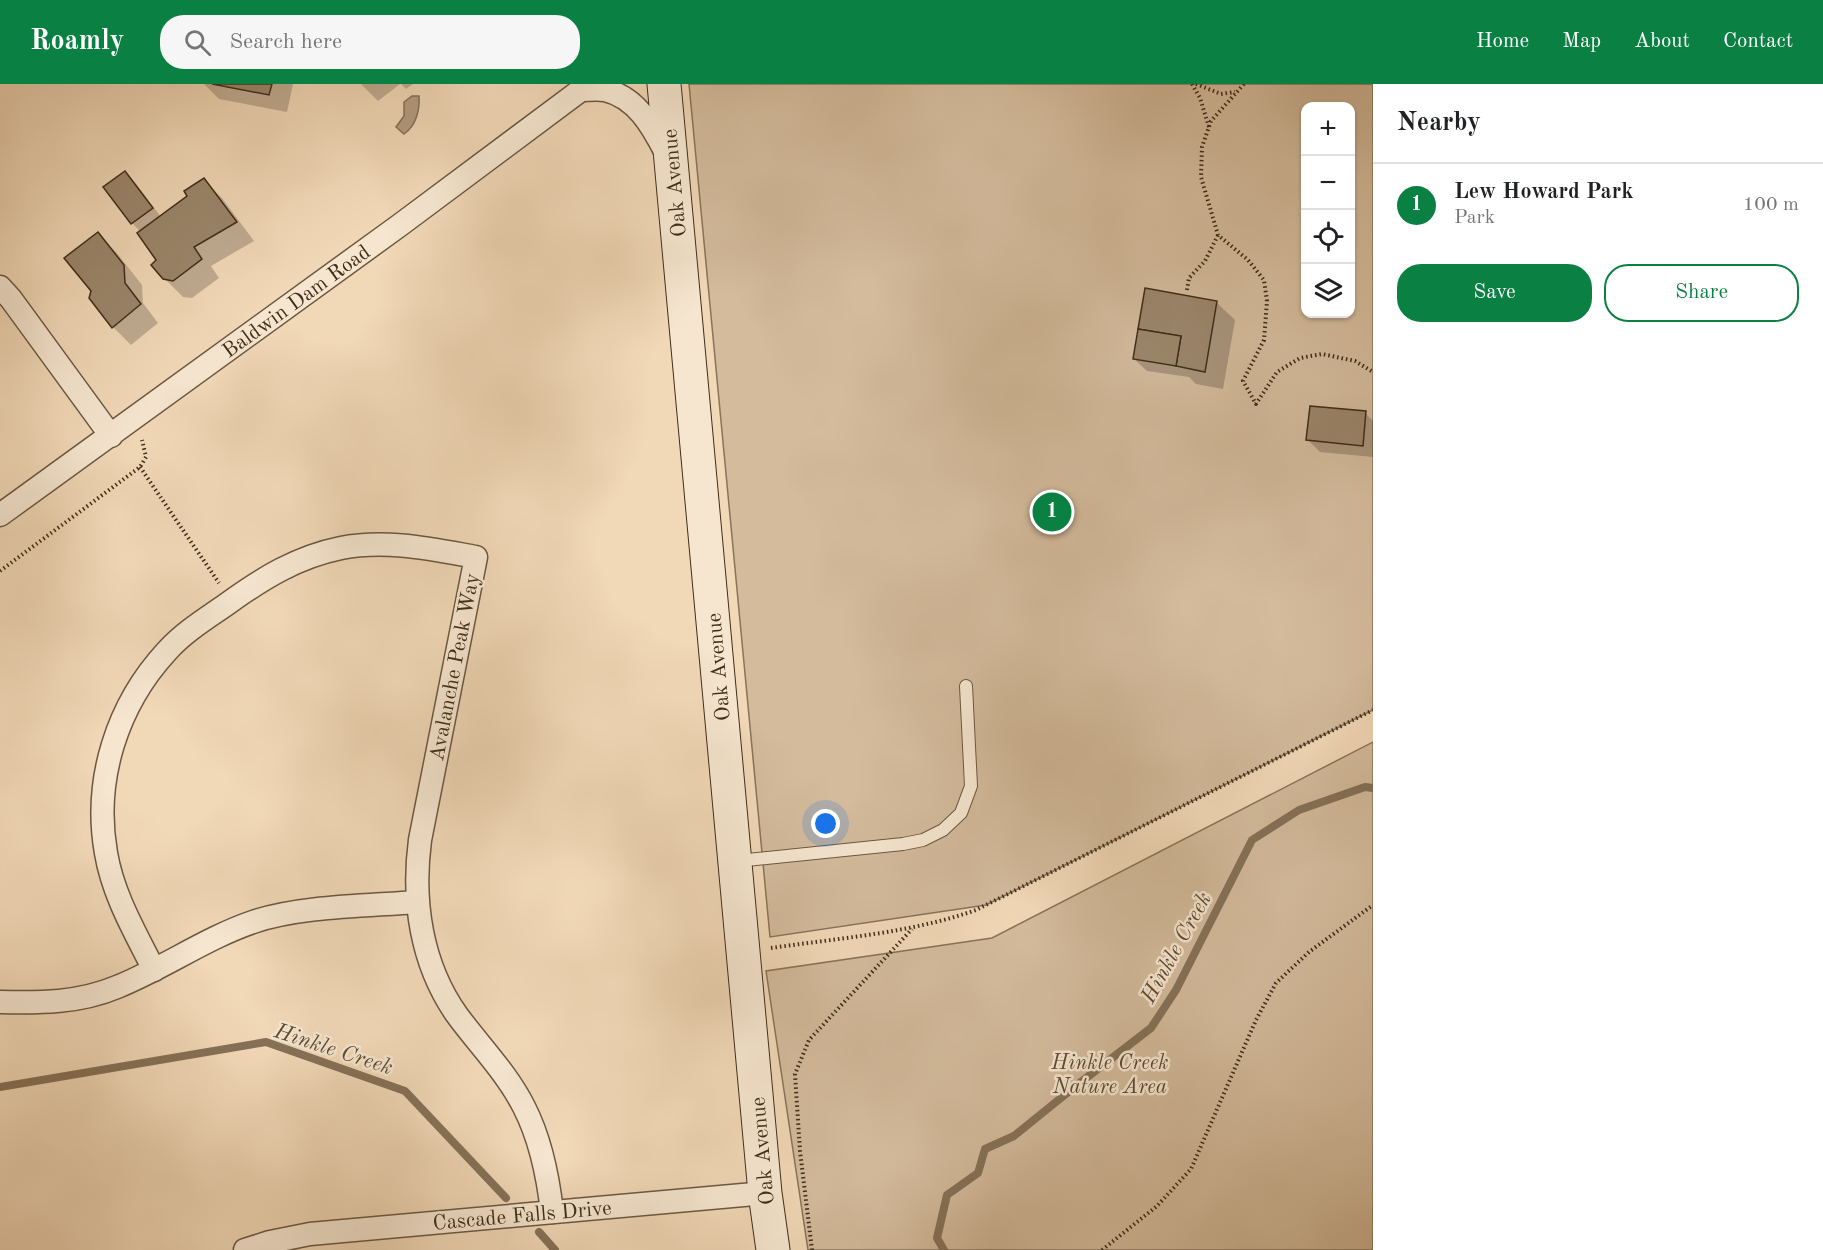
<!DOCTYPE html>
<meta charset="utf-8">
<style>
:root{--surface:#fff;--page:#f6f6f6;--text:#202124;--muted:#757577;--line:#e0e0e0;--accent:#0b8043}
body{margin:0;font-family:"Old Standard TT",serif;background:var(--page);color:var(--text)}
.controls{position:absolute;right:18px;top:18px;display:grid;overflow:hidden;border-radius:12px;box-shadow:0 2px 4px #0004}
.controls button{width:54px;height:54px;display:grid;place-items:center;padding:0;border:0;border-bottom:2px solid var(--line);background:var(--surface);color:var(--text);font:30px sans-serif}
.you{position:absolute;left:826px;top:740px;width:21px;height:21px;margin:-15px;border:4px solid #fff;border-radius:50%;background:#1a73e8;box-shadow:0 0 0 9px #1a73e833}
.badge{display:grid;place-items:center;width:39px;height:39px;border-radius:50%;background:var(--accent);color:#fff;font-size:20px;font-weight:700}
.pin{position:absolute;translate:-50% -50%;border:3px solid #fff;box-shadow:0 2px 6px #0006}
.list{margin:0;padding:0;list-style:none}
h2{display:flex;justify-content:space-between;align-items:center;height:78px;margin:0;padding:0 24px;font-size:26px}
h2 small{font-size:20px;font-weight:400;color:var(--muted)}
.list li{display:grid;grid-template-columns:39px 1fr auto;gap:18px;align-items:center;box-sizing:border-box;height:84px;padding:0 24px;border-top:2px solid var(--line)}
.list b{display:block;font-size:22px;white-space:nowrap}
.list p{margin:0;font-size:20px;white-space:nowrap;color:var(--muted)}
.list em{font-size:20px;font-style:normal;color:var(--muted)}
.actions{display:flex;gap:12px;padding:18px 24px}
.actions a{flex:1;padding:14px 0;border:2px solid var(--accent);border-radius:24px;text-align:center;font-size:21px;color:var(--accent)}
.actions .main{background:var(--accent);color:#fff}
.icon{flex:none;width:33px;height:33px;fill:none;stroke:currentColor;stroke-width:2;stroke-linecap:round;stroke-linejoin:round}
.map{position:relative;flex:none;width:1373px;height:1166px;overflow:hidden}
header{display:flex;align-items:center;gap:36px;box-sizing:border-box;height:84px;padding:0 30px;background:var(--accent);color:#fff}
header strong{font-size:28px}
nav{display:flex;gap:33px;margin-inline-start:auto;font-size:21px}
.search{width:420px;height:54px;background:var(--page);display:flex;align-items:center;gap:15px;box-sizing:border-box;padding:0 21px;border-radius:24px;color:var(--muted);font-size:22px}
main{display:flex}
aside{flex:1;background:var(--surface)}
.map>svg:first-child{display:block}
.green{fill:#d3bb9c;stroke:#88745a;stroke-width:1.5;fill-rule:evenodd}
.water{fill:#b49e81;stroke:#857157;stroke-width:1.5}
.shadow{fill:#0003}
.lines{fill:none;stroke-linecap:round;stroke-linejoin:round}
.stream{stroke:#857157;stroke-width:8}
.building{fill:#9b866b;stroke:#3e2e19;stroke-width:1.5}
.service-casing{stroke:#6b5840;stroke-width:14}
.minor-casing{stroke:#6b5840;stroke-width:25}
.secondary-casing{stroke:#3e2e19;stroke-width:35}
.path{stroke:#3e2e19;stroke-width:4;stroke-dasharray:1.5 3;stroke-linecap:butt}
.service{stroke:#f6e6d0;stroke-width:12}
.minor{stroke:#f6e6d0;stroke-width:22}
.secondary{stroke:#f6e6d0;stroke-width:33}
.labels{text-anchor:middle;stroke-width:5;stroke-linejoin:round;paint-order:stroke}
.street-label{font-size:21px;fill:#3e2e19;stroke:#f6e6d0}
.park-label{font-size:21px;font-style:italic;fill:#5c4a33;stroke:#f6e6d0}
.water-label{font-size:22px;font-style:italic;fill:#5c4a33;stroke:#f6e6d0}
</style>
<header>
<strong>Roamly</strong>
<div class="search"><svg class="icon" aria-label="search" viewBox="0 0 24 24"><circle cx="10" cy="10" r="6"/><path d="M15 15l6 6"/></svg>Search here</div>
<nav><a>Home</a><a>Map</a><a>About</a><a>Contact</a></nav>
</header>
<main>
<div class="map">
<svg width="1373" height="1166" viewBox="0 0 1373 1166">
<rect width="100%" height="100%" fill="#f1d8b7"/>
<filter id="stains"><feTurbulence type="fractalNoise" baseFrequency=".00333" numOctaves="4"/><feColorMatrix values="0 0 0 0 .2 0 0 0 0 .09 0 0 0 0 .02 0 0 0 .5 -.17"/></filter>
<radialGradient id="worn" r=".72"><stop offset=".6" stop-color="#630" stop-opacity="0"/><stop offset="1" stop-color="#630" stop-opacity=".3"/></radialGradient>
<g class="green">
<path d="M689,0H1373V626L986,821L770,853ZM1306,22H1350V230H1306Z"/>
<polygon points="1373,658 1373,1166 808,1166 766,887 992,854"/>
</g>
<path class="water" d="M412,12H419C420,26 416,42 404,50L396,43L404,32V18Z"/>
<g class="shadow">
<polygon points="204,0 293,0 287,28 219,15"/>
<polygon points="361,0 400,0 378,17"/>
<polygon points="401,0 413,0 406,5"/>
<polygon points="125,88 137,101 161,133 189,113 204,96 222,114 254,157 211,182 219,194 192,214 183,213 164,194 157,176 141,148 132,139"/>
<polygon points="98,150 116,168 142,201 143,219 158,239 131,261 113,243"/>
<polygon points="1216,218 1235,236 1223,305 1196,300 1189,293 1147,287 1134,275"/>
<polygon points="1365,329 1373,337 1373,373 1320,368 1308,356"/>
</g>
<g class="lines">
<g class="stream">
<polyline points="0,1003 266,958 405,1007 506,1114"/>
<polyline points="539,1148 555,1166"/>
<polyline points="944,1166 937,1154 947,1111 978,1089 985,1065 1014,1052 1077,1001 1151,944 1176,906 1252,756 1299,726 1365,703 1373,704"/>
</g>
</g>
<g class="building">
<polygon points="212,0 272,0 269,11"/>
<polygon points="125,87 153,124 131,140 103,103"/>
<polygon points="204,94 237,138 194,163 202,175 173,197 163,195 151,181 156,176 137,149 187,112 184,107"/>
<polygon points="98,148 124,181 125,199 141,220 112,244 89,214 91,207 64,174"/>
<polygon points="1145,204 1217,217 1205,288 1176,282 1181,252 1138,245"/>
<polygon points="1138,245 1181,252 1176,282 1133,275"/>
<polygon points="1310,322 1366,327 1363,362 1306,356"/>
</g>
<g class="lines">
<g class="service-casing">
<polyline id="service" points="737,777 903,760 923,756 943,746 961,729 971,702 966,602"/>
</g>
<g class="minor-casing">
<g id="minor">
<path d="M581,6C588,6 597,5 605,6C636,13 652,42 665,67"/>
<polyline points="0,203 11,215 111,352"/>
<polyline points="0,431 400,141 589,0"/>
<path d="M154,886C135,848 113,811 106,769C93,696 117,621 167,567C184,548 207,534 227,520C263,494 297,473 341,464C386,455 431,465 476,473L420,756C412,817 421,880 457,931C479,961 507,989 524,1023C541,1056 548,1092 552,1128"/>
<path d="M0,918C40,919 79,919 117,903C164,884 206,854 253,838C300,822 367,822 417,818"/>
<polyline points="245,1166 270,1158 310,1150 765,1109"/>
</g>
</g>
<g class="secondary-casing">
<polyline id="secondary" points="664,0 765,1109 773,1166"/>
</g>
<g class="path">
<polyline points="1192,0 1200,14 1209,43"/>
<polyline points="1196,0 1221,10 1235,8"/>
<polyline points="1244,0 1211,37 1202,63 1201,93 1218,151 1248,176 1264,196 1267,217 1264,256 1243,297 1256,320 1277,288 1300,274 1322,270 1355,277 1373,288"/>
<polyline points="1187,206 1189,194 1205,177 1218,151"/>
<polyline points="140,383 219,499"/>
<polyline points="0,487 140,383 146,373 142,356"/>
<path d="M771,864C840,854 911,849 976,826L1373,626"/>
<polyline points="812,1166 800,1067 795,990 809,956 912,845"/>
<polyline points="1102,1166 1157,1122 1191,1085 1256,936 1276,899 1309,868 1373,821"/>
</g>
<use href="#service" class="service"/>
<use href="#minor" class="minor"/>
<use href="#secondary" class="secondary"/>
</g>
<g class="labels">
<g class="street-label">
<text transform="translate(674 99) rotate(-95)" y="7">Oak Avenue</text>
<text transform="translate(296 217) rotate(-36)" y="7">Baldwin Dam Road</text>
<text transform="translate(454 583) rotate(-79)" y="7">Avalanche Peak Way</text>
<text transform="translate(718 583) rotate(-95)" y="7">Oak Avenue</text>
<text transform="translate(762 1067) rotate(-95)" y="7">Oak Avenue</text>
<text transform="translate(522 1131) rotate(-5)" y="7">Cascade Falls Drive</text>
</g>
<g class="park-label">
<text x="1110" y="985">Hinkle Creek<tspan x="1110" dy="24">Nature Area</tspan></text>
</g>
<g class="water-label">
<text transform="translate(1175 863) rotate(-61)" y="8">Hinkle Creek</text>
<text transform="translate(334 964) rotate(18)" y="8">Hinkle Creek</text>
</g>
</g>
<rect width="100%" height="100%" filter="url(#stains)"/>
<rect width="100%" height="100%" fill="url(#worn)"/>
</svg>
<div class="controls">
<button>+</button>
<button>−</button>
<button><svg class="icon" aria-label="locate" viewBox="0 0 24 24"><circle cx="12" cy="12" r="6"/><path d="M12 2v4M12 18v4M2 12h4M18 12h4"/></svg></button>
<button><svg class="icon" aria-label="layers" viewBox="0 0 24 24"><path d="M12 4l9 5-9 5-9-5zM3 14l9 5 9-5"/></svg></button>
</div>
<div class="you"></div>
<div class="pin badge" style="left:1052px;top:428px">1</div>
</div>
<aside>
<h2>Nearby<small></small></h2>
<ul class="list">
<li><span class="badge">1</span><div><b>Lew Howard Park</b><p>Park</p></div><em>100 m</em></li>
</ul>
<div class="actions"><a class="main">Save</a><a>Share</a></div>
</aside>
</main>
